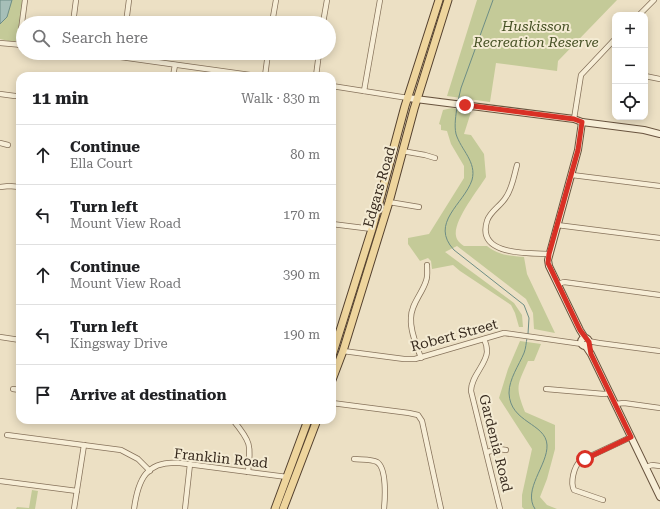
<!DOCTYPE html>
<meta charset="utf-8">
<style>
:root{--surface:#fff;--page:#f6f6f6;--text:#202124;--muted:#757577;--line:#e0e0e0}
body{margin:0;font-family:"Roboto Serif",serif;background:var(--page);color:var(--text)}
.controls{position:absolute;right:12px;top:12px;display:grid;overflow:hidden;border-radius:8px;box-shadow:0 2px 10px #0003}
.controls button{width:36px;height:36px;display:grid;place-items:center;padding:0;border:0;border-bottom:1px solid var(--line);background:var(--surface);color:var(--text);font:20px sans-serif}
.stop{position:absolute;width:12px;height:12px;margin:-9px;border:3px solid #d93025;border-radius:50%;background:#fff}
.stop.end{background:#d93025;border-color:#fff;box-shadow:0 1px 4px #0008}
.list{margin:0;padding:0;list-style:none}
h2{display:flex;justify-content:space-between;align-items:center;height:52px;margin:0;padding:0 16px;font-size:17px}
h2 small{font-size:13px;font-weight:400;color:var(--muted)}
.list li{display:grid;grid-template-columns:26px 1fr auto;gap:12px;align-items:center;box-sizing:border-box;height:60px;padding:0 16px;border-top:1px solid var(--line)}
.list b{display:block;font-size:15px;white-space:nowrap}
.list p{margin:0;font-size:13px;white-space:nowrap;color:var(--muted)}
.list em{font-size:13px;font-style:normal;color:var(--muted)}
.icon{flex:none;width:22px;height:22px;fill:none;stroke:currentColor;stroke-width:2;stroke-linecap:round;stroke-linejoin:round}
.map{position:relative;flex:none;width:660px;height:509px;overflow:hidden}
.search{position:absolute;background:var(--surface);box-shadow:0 2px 10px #0003;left:16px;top:16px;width:320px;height:44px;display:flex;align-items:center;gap:10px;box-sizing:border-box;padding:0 14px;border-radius:22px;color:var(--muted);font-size:15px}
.panel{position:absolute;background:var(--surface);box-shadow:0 2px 10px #0003;left:16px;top:72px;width:320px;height:352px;border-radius:12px}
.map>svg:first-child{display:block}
.green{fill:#c4ca98}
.water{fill:#a6bfb8;stroke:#6d8d85}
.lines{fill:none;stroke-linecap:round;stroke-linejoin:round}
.stream{stroke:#6d8d85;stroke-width:1}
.street-casing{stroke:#86725b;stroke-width:6}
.secondary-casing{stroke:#68533e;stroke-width:8}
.primary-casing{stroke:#54412f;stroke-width:9}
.street{stroke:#f7eed7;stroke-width:4.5}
.secondary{stroke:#f7eed7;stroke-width:6}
.primary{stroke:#eed59d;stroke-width:7}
.route{stroke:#d93025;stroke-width:5}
.labels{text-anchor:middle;stroke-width:4;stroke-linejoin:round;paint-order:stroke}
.park-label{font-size:14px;font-style:italic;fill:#475226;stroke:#f4ebd3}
.street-label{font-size:14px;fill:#372a1e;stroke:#f4ebd3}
</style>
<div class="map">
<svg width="660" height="509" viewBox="0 0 660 509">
<rect width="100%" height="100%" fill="#ece0c4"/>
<g class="green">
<polygon points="0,0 23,0 18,37 16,41 13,42 0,39"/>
<polygon points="477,0 617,0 558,61 557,71 496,63 490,102 447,96"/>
<path d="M452,108L471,112L464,134L471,135L484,154L486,177C478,190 453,221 456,236C457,241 460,243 464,246H487C498,255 510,256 524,257L527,274L555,333L534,329L533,313L526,299L457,246L445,252L514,303L522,315L523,327H519L515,313L511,305L460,271L453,265L432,269L431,261L428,258L420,261L408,244V238L429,234L464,178V166L451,144L447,131L441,130V125L439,124L443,110Z"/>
<path d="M520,341L541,344L534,361H528C517,386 515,386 525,412L555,425V449L547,479L540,497L547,505L557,509H524L522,507V495L532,449L499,398L508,369Z"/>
<polygon points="32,490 38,491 35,509 16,509 17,507 29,508"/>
</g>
<polygon class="water" points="0,0 12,0 7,17 0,24"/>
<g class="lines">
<g class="stream">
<polyline points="458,101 461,88 493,0"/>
<path d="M457,107C456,115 454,125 456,134C461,150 477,162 472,180C464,204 429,223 454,250L524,305L529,318L528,334"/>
<path d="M527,338C526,343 526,348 524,353C519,365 509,379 509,393C510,423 546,423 547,445C548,465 522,490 535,509"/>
</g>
<g class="street-casing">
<g id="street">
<polyline points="639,15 654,0"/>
<polyline points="73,23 76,0"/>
<polyline points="126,23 129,0"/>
<polyline points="272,23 276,0"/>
<polyline points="323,23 327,0"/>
<polyline points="0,43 23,45"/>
<polyline points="19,45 25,0"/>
<polyline points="92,53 257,76"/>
<polyline points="173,76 175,65"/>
<polyline points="265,76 268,53"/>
<polyline points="316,76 319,53"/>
<polyline points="645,76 660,79"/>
<polyline points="332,86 408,98"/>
<polyline points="364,91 380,0"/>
<polyline points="0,94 15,96"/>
<polyline points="574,119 581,75 615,39"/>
<polyline points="0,143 8,145"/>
<polyline points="402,151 425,155 435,158"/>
<path d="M517,165C514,176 512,189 506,197C501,206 490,211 487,221C476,256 529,253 549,254"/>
<polyline points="572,175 660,186"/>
<polyline points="0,187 9,186 20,187"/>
<polyline points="389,202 419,207"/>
<polyline points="332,224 372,229"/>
<polyline points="557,225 660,238"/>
<polyline points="558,284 564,282 660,295"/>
<polyline points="0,337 20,340"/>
<path d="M484,339C486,343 487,347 487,352C486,365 471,376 471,391L500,509"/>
<polyline points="588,341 599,343 660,351"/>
<polyline points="343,351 404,359 415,359 504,333 582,344"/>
<path d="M421,358C417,346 410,332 411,318C411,304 422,294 426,281C428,276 427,270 427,265"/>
<polyline points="13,389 20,390"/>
<polyline points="546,389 604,394 610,393"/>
<polyline points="332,403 409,413 418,415 422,421 441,509"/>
<polyline points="615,404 624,403 660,408"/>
<path d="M233,420C251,442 251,444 248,472"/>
<polyline points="7,435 121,450 138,459 150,471"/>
<polyline points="487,452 499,449 506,450"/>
<path d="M354,459C361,460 371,459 377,462C387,468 385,499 384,509"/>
<polyline points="646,467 652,465 660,466"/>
<polyline points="0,481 77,491"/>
<path d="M603,500L574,490C570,482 574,467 580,461L631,437"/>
<polyline points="74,509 84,445"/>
<path d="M134,509C138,480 146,460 180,463L287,477"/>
<polyline points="185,509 190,464"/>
</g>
</g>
<g class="secondary-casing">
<g id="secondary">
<polyline points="408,98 574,119 582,122 644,130 660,134"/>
<polyline points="582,122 578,150 548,260 549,266 580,330 585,338"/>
<circle cx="585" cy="342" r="4"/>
<polyline points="585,345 591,354 660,497"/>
</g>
</g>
<g class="primary-casing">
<g id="primary">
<polyline points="332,356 372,229 405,106 439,0"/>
<polyline points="332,380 343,351 389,202 414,109 448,0"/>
<polyline points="275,509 308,420"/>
<polyline points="283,509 317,420"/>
</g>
</g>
<use href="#street" class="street"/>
<use href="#secondary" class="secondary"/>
<use href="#primary" class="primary"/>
</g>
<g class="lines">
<polyline class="route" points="465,105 574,119 582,122 578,150 549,254 548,263 580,330 589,342 591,354 631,437 585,459"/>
</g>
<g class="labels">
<g class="park-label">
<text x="536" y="31">Huskisson<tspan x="536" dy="16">Recreation Reserve</tspan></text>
</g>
<g class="street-label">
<text transform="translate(379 187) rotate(-74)" y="5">Edgars Road</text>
<text transform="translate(454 335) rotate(-15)" y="5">Robert Street</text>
<text transform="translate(496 443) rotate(76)" y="5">Gardenia Road</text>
<text transform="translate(221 458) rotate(6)" y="5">Franklin Road</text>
</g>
</g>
</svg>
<div class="controls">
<button>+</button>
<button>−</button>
<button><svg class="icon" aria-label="locate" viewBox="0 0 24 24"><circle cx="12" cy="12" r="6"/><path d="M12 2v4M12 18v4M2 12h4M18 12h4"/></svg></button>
</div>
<div class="stop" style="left:585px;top:459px"></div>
<div class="stop end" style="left:465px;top:105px"></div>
<div class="search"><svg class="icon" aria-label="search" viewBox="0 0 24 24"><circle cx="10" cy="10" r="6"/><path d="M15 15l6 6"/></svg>Search here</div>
<section class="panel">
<h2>11 min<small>Walk · 830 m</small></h2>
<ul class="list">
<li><svg class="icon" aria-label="ahead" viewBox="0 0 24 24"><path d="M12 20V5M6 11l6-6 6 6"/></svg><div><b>Continue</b><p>Ella Court</p></div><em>80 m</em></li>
<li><svg class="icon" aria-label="left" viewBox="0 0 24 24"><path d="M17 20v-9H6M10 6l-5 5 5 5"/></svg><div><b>Turn left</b><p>Mount View Road</p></div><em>170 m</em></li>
<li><svg class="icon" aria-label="ahead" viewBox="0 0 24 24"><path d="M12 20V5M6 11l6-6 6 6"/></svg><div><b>Continue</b><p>Mount View Road</p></div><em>390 m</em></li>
<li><svg class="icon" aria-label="left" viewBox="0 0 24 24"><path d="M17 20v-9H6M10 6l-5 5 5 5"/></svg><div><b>Turn left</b><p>Kingsway Drive</p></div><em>190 m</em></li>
<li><svg class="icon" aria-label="arrive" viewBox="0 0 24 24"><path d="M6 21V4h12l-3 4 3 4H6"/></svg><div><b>Arrive at destination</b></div></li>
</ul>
</section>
</div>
